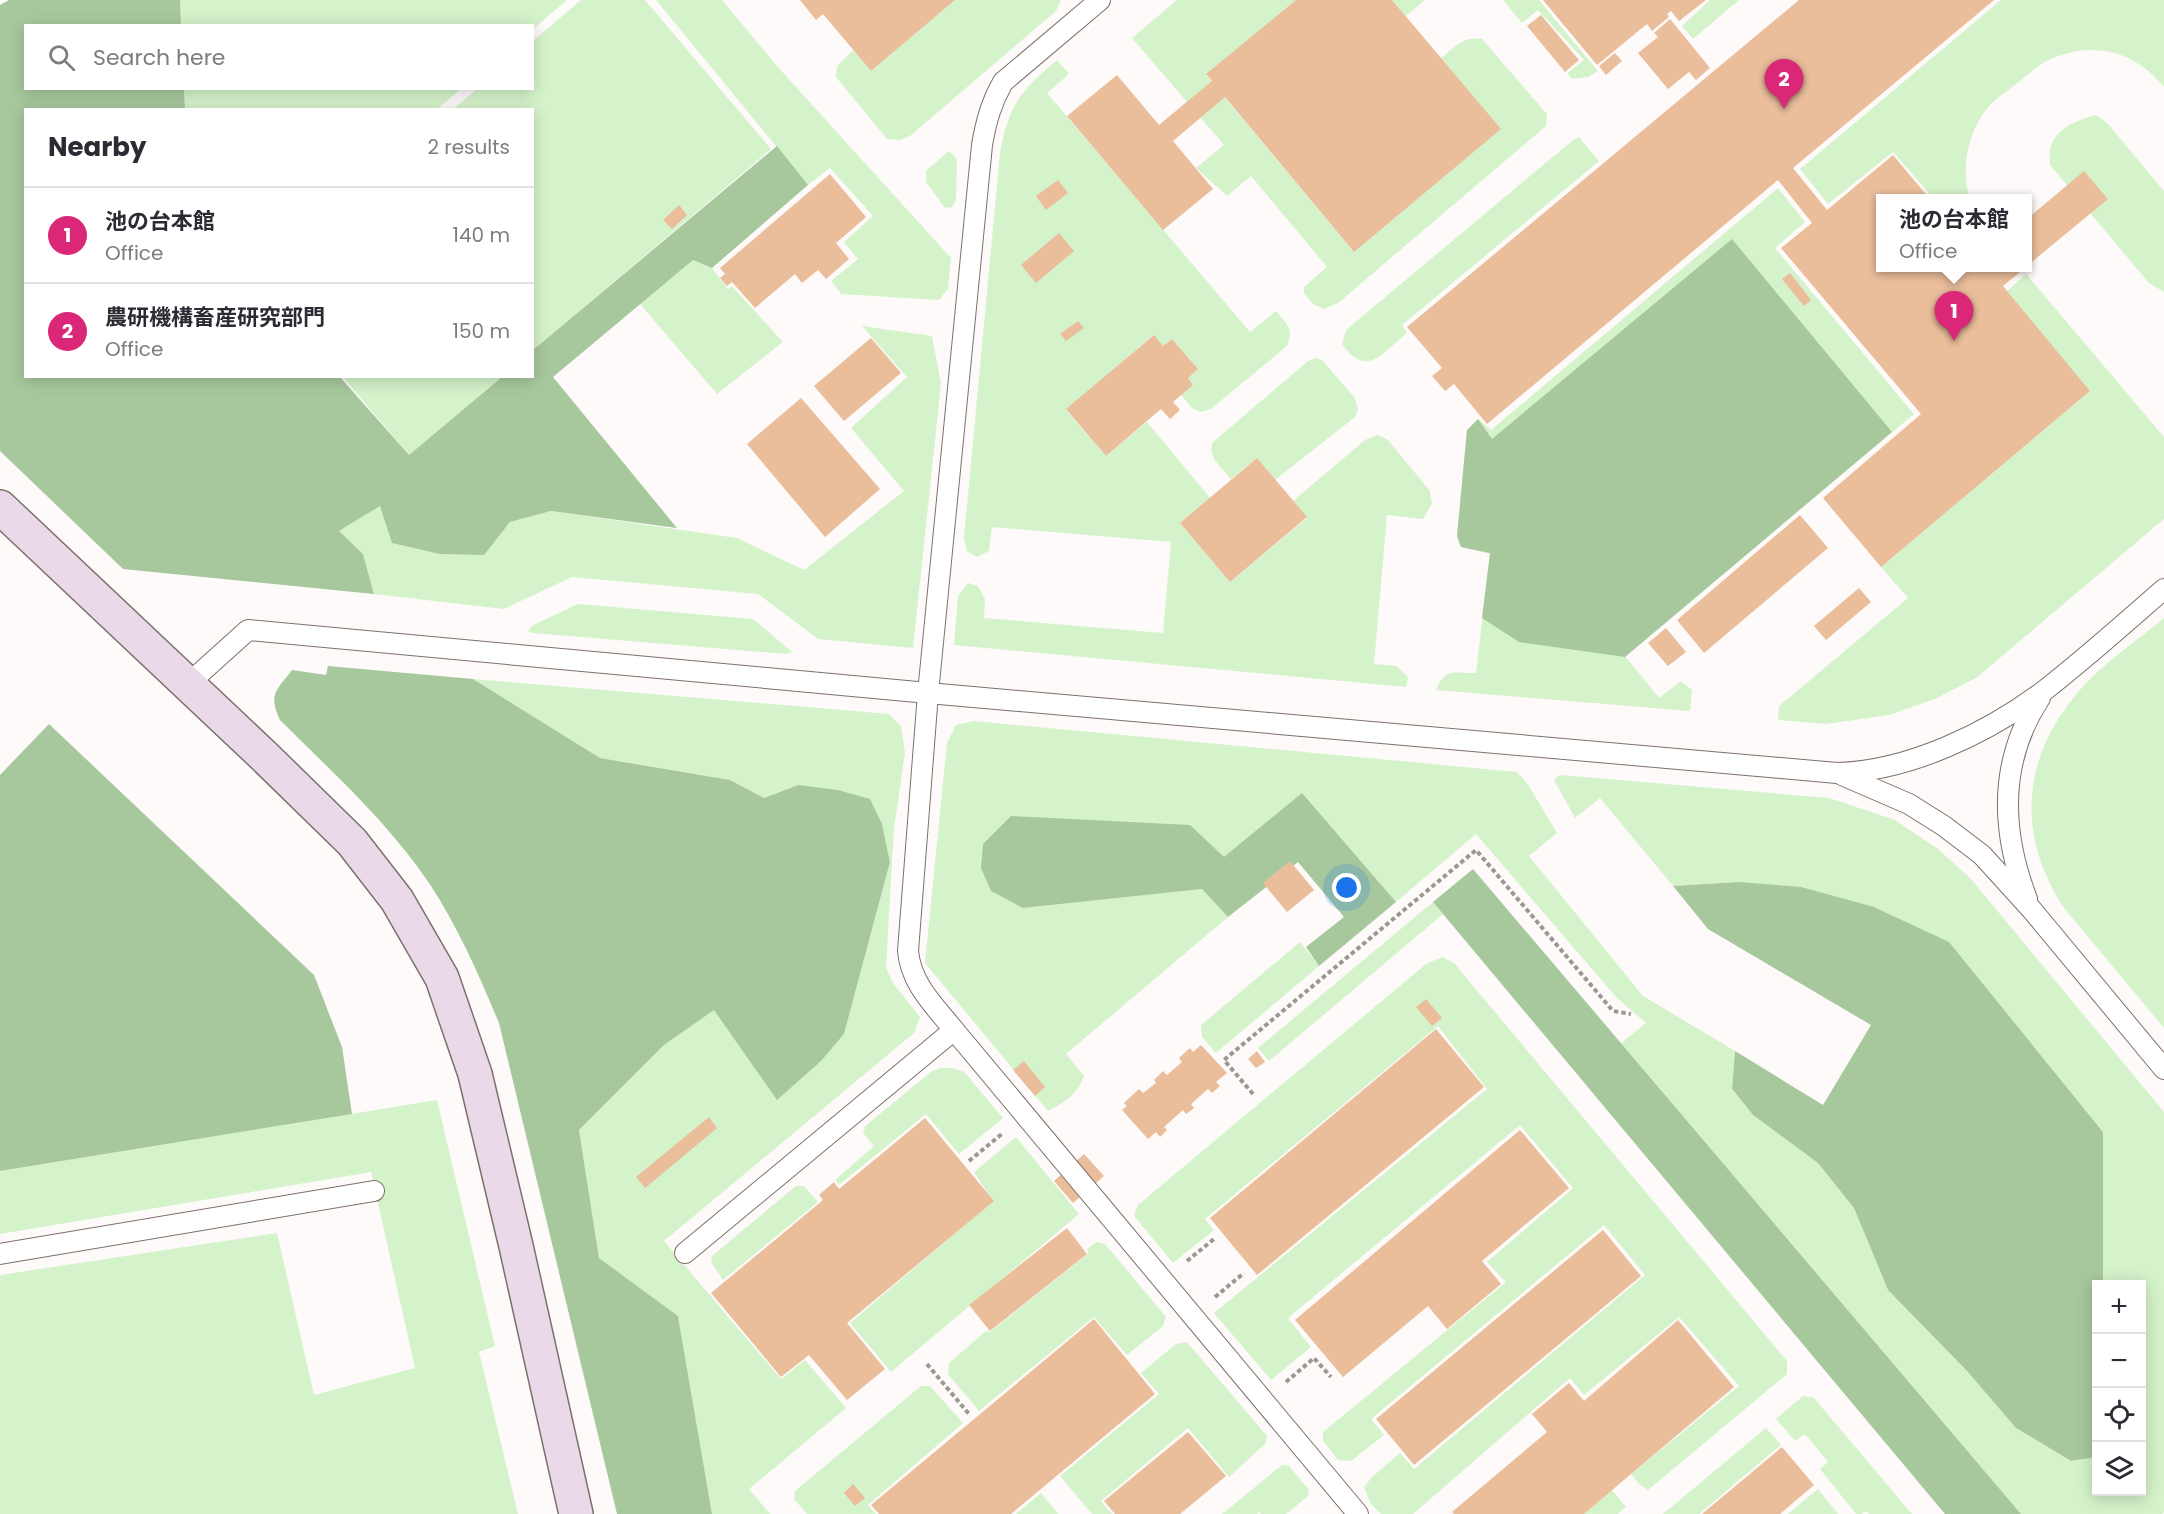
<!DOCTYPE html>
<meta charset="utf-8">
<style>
:root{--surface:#fff;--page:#f7f7f7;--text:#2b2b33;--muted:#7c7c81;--line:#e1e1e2;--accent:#db2777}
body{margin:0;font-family:Poppins,"Noto Sans JP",sans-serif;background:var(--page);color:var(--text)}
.controls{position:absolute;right:18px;bottom:18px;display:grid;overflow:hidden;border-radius:0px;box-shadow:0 3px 15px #0003}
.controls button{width:54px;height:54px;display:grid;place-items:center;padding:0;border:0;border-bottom:2px solid var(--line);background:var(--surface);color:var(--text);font:30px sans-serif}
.you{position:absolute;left:1347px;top:888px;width:21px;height:21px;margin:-15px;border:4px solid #fff;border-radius:50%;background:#1a73e8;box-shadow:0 0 0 9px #1a73e833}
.badge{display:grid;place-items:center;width:39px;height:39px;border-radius:50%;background:var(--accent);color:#fff;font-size:20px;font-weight:700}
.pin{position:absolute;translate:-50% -50px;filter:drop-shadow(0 2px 3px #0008)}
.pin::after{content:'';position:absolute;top:32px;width:21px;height:18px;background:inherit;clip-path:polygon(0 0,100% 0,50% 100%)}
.popup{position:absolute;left:1876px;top:194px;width:156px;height:78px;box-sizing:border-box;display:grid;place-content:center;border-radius:0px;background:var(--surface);filter:drop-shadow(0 2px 4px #0005);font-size:20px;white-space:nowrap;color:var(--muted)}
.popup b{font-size:22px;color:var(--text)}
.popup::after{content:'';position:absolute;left:50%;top:100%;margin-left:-12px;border:12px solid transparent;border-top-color:var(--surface)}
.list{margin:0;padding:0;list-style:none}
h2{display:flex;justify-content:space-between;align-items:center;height:78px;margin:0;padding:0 24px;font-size:26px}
h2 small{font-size:20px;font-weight:400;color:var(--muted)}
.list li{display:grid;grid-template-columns:39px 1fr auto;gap:18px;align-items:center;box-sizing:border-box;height:96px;padding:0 24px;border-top:2px solid var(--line)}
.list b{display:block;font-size:22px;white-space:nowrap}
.list p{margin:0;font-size:20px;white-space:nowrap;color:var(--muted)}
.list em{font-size:20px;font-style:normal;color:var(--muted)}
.icon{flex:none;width:33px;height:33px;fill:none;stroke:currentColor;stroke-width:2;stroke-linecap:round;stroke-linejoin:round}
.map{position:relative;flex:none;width:2164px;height:1514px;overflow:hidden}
.search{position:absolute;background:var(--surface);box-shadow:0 3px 15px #0003;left:24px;top:24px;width:510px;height:66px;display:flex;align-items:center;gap:15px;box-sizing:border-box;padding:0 21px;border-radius:0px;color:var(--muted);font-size:22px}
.panel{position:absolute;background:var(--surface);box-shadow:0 3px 15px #0003;left:24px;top:108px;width:510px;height:270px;border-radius:0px}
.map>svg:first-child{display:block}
.green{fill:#d5f3cb}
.forest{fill:#a7c89d}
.building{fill:#eabd9b}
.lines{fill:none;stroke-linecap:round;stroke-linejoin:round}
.lane-casing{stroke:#7d7169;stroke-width:22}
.secondary-casing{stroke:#7d7169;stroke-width:36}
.path{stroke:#9b9795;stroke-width:4;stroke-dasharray:4.5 3;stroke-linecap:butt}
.lane{stroke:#fff;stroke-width:20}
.secondary{stroke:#eadae9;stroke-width:33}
</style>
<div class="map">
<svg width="2164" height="1514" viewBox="0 0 2164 1514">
<rect width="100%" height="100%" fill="#fdfaf9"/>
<g class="green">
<polygon points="180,0 567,0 533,29 532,26 181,25"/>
<polygon points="581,0 645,0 771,149 533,350 532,110 452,110 477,89 532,88 533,41"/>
<polygon points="656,0 722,0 776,65 951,258 948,289 939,300 841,294 831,281 858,259 844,242 873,216 830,168 808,185"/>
<polygon points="955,0 1061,0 1056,11 910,136 900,140 887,139 836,77 837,66 853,50 871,71"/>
<path d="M1177,0H1296L1206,75L1354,252L1500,129L1441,58C1454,48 1464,35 1482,39L1547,114L1546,126L1338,303L1324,309L1314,305L1304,293V287L1327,267L1251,176L1227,196L1196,168L1224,145L1132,38Z"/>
<polygon points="1392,0 1425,0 1406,16"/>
<polygon points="1503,0 1539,0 1598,71 1588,77 1572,79 1567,73 1584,60 1538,10 1522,23"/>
<polygon points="1710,0 1739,0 1693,39 1682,26"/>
<path d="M2001,0H2164V87C2135,51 2092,40 2049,60C2039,64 2029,74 2020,81C2011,88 2002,94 1994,101C1970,123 1959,168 1970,198H1933L1893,152L1828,204L1800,169Z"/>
<path d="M1057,60L1069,74L1047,93L1250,332L1276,311C1287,324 1294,328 1287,346L1211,409L1201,412L1192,408L1181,395L1193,385L1188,378L1198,369L1172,339L1163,346L1153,335L1066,410L1106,456L1147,422L1210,498L1180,523L1230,582L1307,518L1293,501L1365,440L1378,435L1388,440L1430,491L1432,504L1423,519L1387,515L1374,664L1397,666L1408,677L1406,687L954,645L958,596L968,583L978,586L985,599L984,618L1163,633L1171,542L992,527L989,551L977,557L967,551L964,538L1000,153C1009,104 1020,92 1057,60Z"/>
<polygon points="184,89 461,89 436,110 185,109"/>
<path d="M2096,115L2108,124L2164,191V292L2149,283L2050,165C2050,160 2049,154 2050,149C2055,129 2078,119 2096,115Z"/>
<path d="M1579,137L1599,161L1402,325L1407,333C1382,353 1367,379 1342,344L1346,330L1573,140Z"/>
<polygon points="949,151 957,159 956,200 952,207 945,208 926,182 926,171"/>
<path d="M1778,188L1805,222L1775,248L1914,414L1625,656L1659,698L1681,681L1692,690L1690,711L1436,690C1446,666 1455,674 1476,673L1490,554L1461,547L1457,536L1467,430L1478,419L1491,430Z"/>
<polygon points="693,260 712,268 728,289 732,286 783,342 717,394 640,304"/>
<polygon points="2026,274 2164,437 2164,519 1976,678 1935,699 1889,715 1826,724 1778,720 1779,706 1908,598 1881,567 2090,391 2007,291"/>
<polygon points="862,326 932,336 941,384 913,648 818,639 758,594 572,577 504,609 374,594 363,554 339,531 380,506 483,555 510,522 551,511 737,538 804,570 904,491 851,428 907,377"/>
<path d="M1315,358L1322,360L1355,398L1358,409L1355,417L1275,480L1257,458L1231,479C1222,468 1206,456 1213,442L1308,361Z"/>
<polygon points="343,377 502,377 409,455"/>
<polygon points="578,604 753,619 792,652 786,654 533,633 528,631 533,625"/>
<path d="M2164,618V1028L2064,908C2013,830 2023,751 2086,683C2107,661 2140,638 2164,618Z"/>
<polygon points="473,679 889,714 901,726 905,753 894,828 886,968 893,983 920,1017 914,1033 664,1241 781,1379 805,1360 846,1408 749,1489 770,1514 712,1514 678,1316 599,1258 579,1130 664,1045 714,1009 777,1099 844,1034 890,862 882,824 798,785 764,798 730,780 600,758"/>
<path d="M974,721L1517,772L1527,783L1557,833L1529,856L1643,996L1735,1051L1732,1090L1753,1115L1818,1163L1854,1208L1888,1290L1967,1371L2016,1428L2071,1461L2096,1457V1492H2142V1284H2103V1132L1949,943L1874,907L1739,882L1673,886L1600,798L1575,818L1554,780L1560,775L1829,798L1895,820L1938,849L1971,879L2164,1112V1512L2162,1514H2021L1621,1043L1646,1023L1616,997L1476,834L1396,902L1302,794L1224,858L1023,908L1202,889L1228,917L1066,1054L1084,1076C1077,1095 1065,1102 1048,1111L925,963L947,743L956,725Z"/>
<polygon points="1433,902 1443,914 1269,1061 1258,1048"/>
<polygon points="1300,942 1319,966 1216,1053 1202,1037 1201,1025"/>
<polygon points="1442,957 1454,963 1787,1361 1787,1374 1648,1490 1640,1485 1631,1474 1739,1386 1679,1317 1584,1395 1570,1378 1413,1514 1381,1514 1371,1504 1364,1487 1372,1477 1400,1453 1414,1469 1645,1275 1604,1225 1371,1419 1384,1435 1351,1461 1338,1460 1323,1441 1323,1432 1506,1282 1487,1262 1573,1188 1520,1125 1288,1318 1311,1347 1271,1380 1214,1313 1487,1089 1438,1026 1205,1219 1214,1230 1173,1263 1134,1216 1138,1205 1426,964"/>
<polygon points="940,1068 952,1068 964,1072 1003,1118 959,1154 926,1114 839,1185 835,1180 874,1146 863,1133 865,1126 931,1072"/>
<polygon points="437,1100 495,1346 479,1352 518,1514 0,1514 0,1275 277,1233 314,1395 415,1368 371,1172 0,1234 0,1171"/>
<polygon points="1016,1137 1079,1214 891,1372 850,1323 993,1201 974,1172"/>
<polygon points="796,1186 804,1186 818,1202 723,1280 711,1262 712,1256"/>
<polygon points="1096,1242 1105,1244 1166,1317 1163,1326 1127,1355 1094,1317 979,1411 948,1374 949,1363 986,1331 990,1332 1089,1253 1087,1249"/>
<polygon points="1187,1342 1267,1436 1266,1443 1229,1477 1188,1428 1101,1501 1112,1514 1092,1514 1060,1476 1159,1394 1141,1373 1176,1344"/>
<polygon points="921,1386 930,1386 963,1423 868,1505 876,1514 807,1514 794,1499 795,1491"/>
<polygon points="1803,1396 1814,1398 1912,1514 1869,1514 1866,1511 1862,1514 1856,1514 1820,1469 1828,1462 1805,1434 1795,1441 1776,1419"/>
<polygon points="1766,1428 1781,1445 1699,1514 1663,1514"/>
<polygon points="1282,1465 1289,1466 1309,1490 1308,1496 1286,1514 1261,1514 1259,1512 1257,1514 1222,1514"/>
<polygon points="1818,1489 1838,1514 1788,1514"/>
<polygon points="1612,1490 1626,1507 1618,1514 1584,1514"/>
<polygon points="1041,1493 1058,1514 1016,1514"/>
</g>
<g class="forest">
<polygon points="9,0 180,0 181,25 26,26 26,88 184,89 185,109 26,110 26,376 340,377 409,455 502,377 532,376 533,350 777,146 808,185 712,268 693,260 553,377 677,528 551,511 510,522 484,555 440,554 392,543 380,506 339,531 363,554 374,594 123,569 0,451 0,5"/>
<polygon points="1732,239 1892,432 1625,657 1519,642 1482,618 1490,553 1461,547 1457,536 1467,430 1478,419 1492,439"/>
<path d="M328,666L473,679L600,758L730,780L764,798L798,785L838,790L870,799L882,824L890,862L844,1034L821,1061L777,1100L714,1010L664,1045L579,1130L599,1258L678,1316L712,1514H617L499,1023C479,975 458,927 429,883C388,822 332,772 280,720C268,694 276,691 292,670L326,675Z"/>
<polygon points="49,724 314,975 342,1047 352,1114 0,1171 0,775"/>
<polygon points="1302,793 1396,902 1319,966 1306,947 1344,917 1298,862 1228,917 1202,889 1023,908 991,891 981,868 983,844 1011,816 1190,825 1224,857"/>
<polygon points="1473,869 2021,1514 1945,1514 1433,902"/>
<polygon points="1739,882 1801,887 1874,907 1949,942 2103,1132 2103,1284 2096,1284 2096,1457 2071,1461 2016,1428 1967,1371 1888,1290 1854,1208 1818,1163 1753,1115 1732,1089 1735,1051 1823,1105 1871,1025 1708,929 1673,886"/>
</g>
<g class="building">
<polygon points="800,0 955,0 871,71 823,14 816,20"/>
<polygon points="1296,0 1392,0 1501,129 1354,252 1225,97 1173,141 1213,189 1163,230 1067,116 1117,75 1159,125 1212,81 1206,74"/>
<polygon points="1543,0 1706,0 1679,21 1671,11 1667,14 1669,17 1652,31 1647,24 1597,65"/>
<polygon points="1799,0 1994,0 1793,168 1827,210 1893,155 1929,198 1880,198 1880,268 2025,268 2003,286 2090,391 1881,567 1823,498 1921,414 1781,248 1812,223 1778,180 1487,424 1454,384 1445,391 1432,376 1442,368 1407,327"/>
<polygon points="1541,15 1579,60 1565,72 1527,26"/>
<polygon points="1670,19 1710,68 1696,80 1689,72 1668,89 1638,53 1658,37 1654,33"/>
<polygon points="1615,53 1622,61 1606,75 1599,66"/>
<polygon points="2084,171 2108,199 2028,265 2028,218"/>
<polygon points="830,174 866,217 836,243 849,259 826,279 818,270 802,283 795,274 755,308 732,282 727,286 720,278 725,274 720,268"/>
<polygon points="1058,180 1068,193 1046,210 1036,196"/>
<polygon points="679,205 687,215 672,229 663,220"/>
<polygon points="1059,233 1074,251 1036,283 1021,265"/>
<polygon points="1790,273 1811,300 1804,306 1782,279"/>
<polygon points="1078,321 1084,328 1066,341 1060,334"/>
<polygon points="1154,335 1163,346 1172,339 1198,369 1188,378 1193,385 1173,402 1180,410 1170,419 1161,409 1106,456 1066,409"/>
<polygon points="871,338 901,373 844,421 814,386"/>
<polygon points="801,398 880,489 825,537 747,444"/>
<polygon points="1257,458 1307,517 1230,582 1180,523"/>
<polygon points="1800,515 1828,548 1704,653 1677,620"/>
<polygon points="1859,588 1871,602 1826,640 1814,626"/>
<polygon points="1666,628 1686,652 1668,666 1648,643"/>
<polygon points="1290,861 1314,890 1287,912 1263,883"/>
<polygon points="1426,999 1442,1018 1432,1026 1416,1007"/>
<polygon points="1436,1029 1484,1087 1257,1275 1210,1218"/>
<polygon points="1201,1045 1227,1073 1216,1082 1220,1086 1212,1093 1208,1089 1191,1104 1194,1108 1186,1114 1183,1110 1164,1127 1167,1130 1160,1137 1156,1132 1148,1139 1122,1110 1127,1106 1124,1103 1139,1089 1143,1093 1156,1083 1154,1080 1163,1071 1167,1075 1182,1062 1179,1058 1190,1048 1193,1052"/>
<polygon points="1257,1051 1265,1062 1256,1068 1248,1059"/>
<polygon points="1024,1061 1045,1087 1035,1096 1013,1070"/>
<polygon points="709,1117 717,1128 645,1188 636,1177"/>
<polygon points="925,1118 994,1201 847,1323 885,1369 847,1400 809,1355 781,1377 711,1293 823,1200 819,1195 834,1182 839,1189"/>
<polygon points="1520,1130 1569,1188 1482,1261 1501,1284 1447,1329 1428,1306 1343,1377 1295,1320"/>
<polygon points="1084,1154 1104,1176 1073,1203 1054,1181"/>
<polygon points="1067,1228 1087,1254 990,1331 969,1305"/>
<polygon points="1603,1230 1641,1276 1414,1465 1376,1419"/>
<polygon points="1094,1319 1155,1394 1011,1514 879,1514 871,1505"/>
<polygon points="1678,1320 1734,1387 1631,1474 1584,1514 1454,1514 1452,1512 1547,1432 1532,1414 1569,1383 1584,1401"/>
<polygon points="1188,1432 1226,1476 1180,1514 1115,1514 1104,1501"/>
<polygon points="1782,1447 1814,1485 1780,1514 1702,1514"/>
<polygon points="853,1484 865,1498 855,1506 844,1493"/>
</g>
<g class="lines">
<g class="lane-casing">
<g id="lane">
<path d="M1100,0L1003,82C991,103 986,122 982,145L928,693L908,951C911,984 934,1005 954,1030L1358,1514"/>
<path d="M188,684L248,630L928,693L1837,773C1909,771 1988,733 2045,690C2086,658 2125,623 2164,589"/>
<polyline points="1842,775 1909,804 1944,826 1982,855 2032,910 2164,1069"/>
<path d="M2027,899C2001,831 1998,762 2040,698"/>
<polyline points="685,1253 954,1030"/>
<polyline points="0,1254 374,1191"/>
</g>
</g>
<g class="secondary-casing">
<polyline id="secondary" points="0,507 264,756 352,842 397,900 442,978 475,1074 516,1246 576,1514"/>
</g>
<g class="path">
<polyline points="1253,1094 1224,1060 1476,850 1613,1011 1631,1014"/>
<polyline points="969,1161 1003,1133"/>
<polyline points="1187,1261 1214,1239"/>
<polyline points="1215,1297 1244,1273"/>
<polyline points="927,1364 969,1414"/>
<polyline points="1286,1382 1314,1358 1331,1377"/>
</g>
<use href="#lane" class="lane"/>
<use href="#secondary" class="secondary"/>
</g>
</svg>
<div class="controls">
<button>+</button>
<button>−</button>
<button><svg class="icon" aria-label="locate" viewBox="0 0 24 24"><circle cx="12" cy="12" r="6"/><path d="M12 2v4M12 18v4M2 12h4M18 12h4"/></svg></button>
<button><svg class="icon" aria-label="layers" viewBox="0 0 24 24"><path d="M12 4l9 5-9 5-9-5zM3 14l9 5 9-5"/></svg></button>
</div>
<div class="you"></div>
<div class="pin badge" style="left:1954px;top:341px">1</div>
<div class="popup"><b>池の台本館</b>Office</div>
<div class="pin badge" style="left:1784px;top:109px">2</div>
<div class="search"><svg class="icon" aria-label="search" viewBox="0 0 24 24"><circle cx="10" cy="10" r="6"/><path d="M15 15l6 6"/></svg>Search here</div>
<section class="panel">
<h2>Nearby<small>2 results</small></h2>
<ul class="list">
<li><span class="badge">1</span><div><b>池の台本館</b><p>Office</p></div><em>140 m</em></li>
<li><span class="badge">2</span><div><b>農研機構畜産研究部門</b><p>Office</p></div><em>150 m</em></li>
</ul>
</section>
</div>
